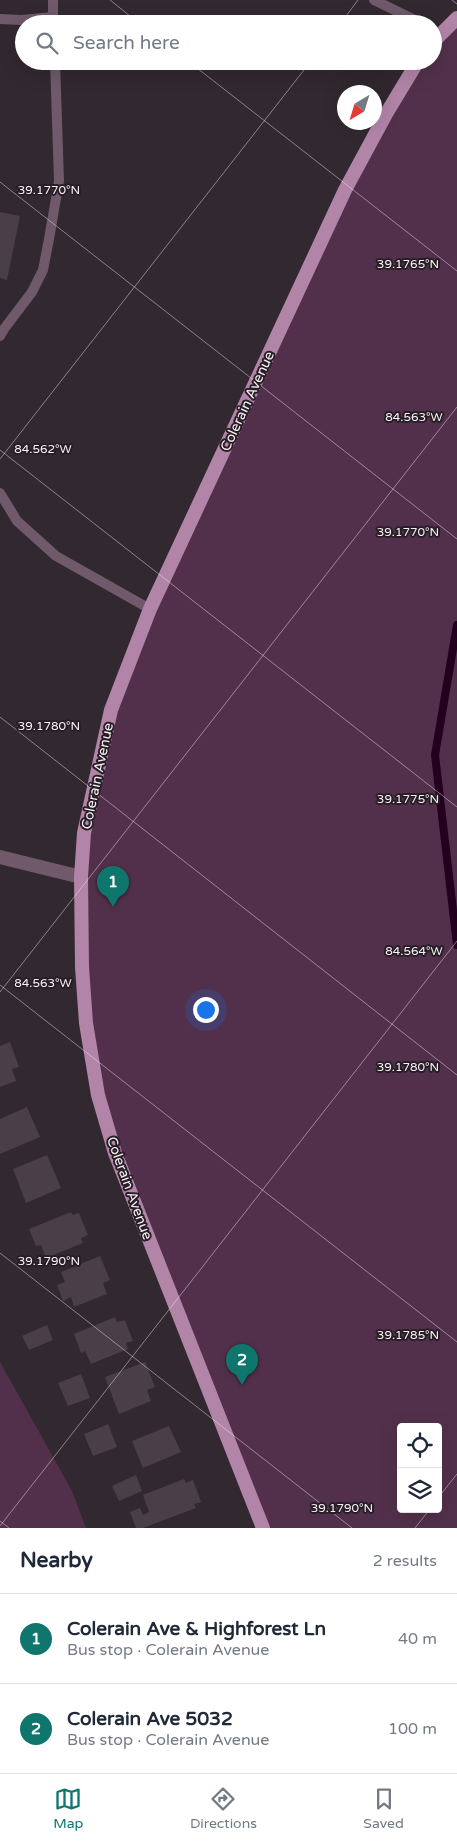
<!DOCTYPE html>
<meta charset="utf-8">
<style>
:root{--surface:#fff;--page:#f2f2f3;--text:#1f2937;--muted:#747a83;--line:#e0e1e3;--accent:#0f766e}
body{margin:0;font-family:"Varela Round",sans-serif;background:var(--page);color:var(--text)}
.controls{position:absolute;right:15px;bottom:15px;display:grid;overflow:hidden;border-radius:5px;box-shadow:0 5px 20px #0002}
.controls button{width:45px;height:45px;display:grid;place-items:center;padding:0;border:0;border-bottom:1px solid var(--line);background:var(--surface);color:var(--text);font:25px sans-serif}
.compass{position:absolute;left:337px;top:85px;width:45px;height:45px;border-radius:50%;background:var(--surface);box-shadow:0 5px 20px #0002;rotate:218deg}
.you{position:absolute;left:205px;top:1009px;width:18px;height:18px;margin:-12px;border:4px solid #fff;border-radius:50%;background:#1a73e8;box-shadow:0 0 0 8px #1a73e833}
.badge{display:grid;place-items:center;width:32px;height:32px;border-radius:50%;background:var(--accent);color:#fff;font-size:16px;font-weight:700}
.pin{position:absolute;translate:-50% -41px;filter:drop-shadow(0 1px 2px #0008)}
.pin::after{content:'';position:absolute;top:26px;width:18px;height:15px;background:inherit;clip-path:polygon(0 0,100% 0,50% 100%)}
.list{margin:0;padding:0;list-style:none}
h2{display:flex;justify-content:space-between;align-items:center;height:65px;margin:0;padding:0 20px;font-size:21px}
h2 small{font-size:16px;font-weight:400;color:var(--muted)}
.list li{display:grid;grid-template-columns:32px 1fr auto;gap:15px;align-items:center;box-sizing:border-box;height:90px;padding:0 20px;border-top:1px solid var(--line)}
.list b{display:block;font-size:19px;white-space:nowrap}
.list p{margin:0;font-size:16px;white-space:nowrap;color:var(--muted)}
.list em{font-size:16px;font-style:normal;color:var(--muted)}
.icon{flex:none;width:28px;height:28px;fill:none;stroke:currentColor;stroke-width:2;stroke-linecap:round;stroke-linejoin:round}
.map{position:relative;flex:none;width:457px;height:1528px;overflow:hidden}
.search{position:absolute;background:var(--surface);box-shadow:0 5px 20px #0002;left:15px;right:15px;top:15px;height:55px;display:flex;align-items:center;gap:12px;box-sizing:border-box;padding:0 18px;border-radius:28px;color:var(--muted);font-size:19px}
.sheet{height:245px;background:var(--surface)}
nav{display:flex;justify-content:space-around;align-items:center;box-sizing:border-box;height:70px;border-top:1px solid var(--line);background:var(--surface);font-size:14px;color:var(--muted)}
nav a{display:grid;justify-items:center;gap:2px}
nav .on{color:var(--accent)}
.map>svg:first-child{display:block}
.green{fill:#52304b;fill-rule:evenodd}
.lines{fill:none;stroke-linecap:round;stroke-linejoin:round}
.stream{stroke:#23001e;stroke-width:8}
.building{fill:#4a3e47}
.service{stroke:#6f596a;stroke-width:10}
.minor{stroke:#6f596a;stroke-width:14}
.primary{stroke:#b284a8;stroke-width:14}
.ticks{fill:none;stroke:#f8f0f6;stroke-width:1;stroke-opacity:0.45}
.labels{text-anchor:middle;stroke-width:4;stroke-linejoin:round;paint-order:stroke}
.street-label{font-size:14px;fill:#f8f0f6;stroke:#281e26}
.ticks-label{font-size:12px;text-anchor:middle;fill:#f8f0f6;stroke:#281e26;stroke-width:4;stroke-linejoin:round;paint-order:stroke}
</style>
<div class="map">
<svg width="457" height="1528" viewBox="0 0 457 1528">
<rect width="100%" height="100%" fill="#322830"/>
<g class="green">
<path d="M457,18V1528H263L98,1095L81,877L111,710L345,190L418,61H433V42ZM401,1427H438V1509H401Z"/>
<polygon points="0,1362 72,1491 86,1528 0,1528"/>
</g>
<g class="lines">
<polyline class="stream" points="457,625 435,755 457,945"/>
</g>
<g class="building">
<polygon points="0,212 20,216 7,280 0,278"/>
<polygon points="10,1042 19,1067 12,1069 16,1081 0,1087 0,1046"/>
<polygon points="27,1107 40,1137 0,1154 0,1119"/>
<polygon points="47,1155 61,1188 26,1203 13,1169"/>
<polygon points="71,1212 73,1215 79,1213 88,1235 81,1238 83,1243 46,1258 41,1245 36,1246 29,1229"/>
<polygon points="100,1256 110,1280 103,1283 107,1294 74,1307 71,1297 63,1301 57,1285 65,1282 61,1272"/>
<polygon points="115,1317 117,1322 125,1320 133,1341 126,1343 128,1349 91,1364 85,1351 81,1353 74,1334"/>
<polygon points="47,1325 53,1340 29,1350 22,1336"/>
<polygon points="145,1362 155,1387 147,1390 151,1401 119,1414 105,1377"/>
<polygon points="81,1374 90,1398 68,1406 58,1383"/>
<polygon points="108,1424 117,1447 93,1456 84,1434"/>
<polygon points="169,1426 181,1452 143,1468 132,1441"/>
<polygon points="136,1475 142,1491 119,1501 112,1486"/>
<polygon points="184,1479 186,1483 193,1480 201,1502 194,1504 196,1508 143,1528 136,1528 130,1512 140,1508 143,1515 149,1512 143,1495"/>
</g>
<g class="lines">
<g class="service">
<polyline points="374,0 423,24"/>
<polyline points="0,19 22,20 53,17"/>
<polyline points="53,23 53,0"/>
<polyline points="0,336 4,329 32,292 43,270 49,239 59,181 55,61"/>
<polyline points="0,493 17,521 56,556 150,609"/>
</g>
<polyline class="minor" points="0,857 81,877"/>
<g class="primary">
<polyline points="433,42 457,18"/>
<polyline points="263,1528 115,1153 98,1095 86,1023 82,967 81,877 84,833 111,710 150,609 345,190 386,114 418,61"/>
</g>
</g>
<path class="ticks" d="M110,0L140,24M452,0L457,4M340,24L358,0M188,61L457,271M0,182L457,539M0,450L457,807M0,459L311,61M0,717L457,1075M0,985L457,1342M0,992L457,407M0,1253L352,1528M438,1498L457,1474M0,1521L9,1528M0,1526L457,941M415,1528L430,1509"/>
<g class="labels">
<g class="street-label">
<text transform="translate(247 401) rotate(-65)" y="5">Colerain Avenue</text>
<text transform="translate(97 776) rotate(-78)" y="5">Colerain Avenue</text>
<text transform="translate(130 1188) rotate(70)" y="5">Colerain Avenue</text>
</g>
</g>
<g class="ticks-label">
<text x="49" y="194">39.1770°N</text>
<text x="408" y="268">39.1765°N</text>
<text x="414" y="421">84.563°W</text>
<text x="43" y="453">84.562°W</text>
<text x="408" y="536">39.1770°N</text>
<text x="49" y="730">39.1780°N</text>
<text x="408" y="803">39.1775°N</text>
<text x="414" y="955">84.564°W</text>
<text x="43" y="987">84.563°W</text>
<text x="408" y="1071">39.1780°N</text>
<text x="49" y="1265">39.1790°N</text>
<text x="408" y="1339">39.1785°N</text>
<text x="342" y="1512">39.1790°N</text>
</g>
</svg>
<div class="controls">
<button><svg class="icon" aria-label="locate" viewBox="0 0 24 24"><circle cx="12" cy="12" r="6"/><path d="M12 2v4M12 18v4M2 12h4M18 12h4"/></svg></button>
<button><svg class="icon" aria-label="layers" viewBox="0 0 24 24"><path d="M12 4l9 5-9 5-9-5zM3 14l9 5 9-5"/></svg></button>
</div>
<svg class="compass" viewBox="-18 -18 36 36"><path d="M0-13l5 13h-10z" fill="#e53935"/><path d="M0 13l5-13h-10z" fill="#747a83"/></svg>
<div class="you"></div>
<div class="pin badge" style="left:113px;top:907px">1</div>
<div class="pin badge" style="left:242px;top:1385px">2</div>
<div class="search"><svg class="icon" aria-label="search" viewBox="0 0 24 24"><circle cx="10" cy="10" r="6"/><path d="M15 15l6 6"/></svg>Search here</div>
</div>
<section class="sheet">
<h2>Nearby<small>2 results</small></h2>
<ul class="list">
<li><span class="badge">1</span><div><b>Colerain Ave &amp; Highforest Ln</b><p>Bus stop · Colerain Avenue</p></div><em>40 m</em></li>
<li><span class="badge">2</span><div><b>Colerain Ave 5032</b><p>Bus stop · Colerain Avenue</p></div><em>100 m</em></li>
</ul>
</section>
<nav>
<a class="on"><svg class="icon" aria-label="map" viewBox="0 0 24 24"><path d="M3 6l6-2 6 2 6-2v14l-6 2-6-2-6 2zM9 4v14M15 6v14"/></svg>Map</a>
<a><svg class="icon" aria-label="directions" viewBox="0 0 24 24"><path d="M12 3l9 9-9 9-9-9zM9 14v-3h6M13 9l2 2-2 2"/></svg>Directions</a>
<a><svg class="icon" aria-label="saved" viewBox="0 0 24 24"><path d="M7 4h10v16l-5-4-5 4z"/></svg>Saved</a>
</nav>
